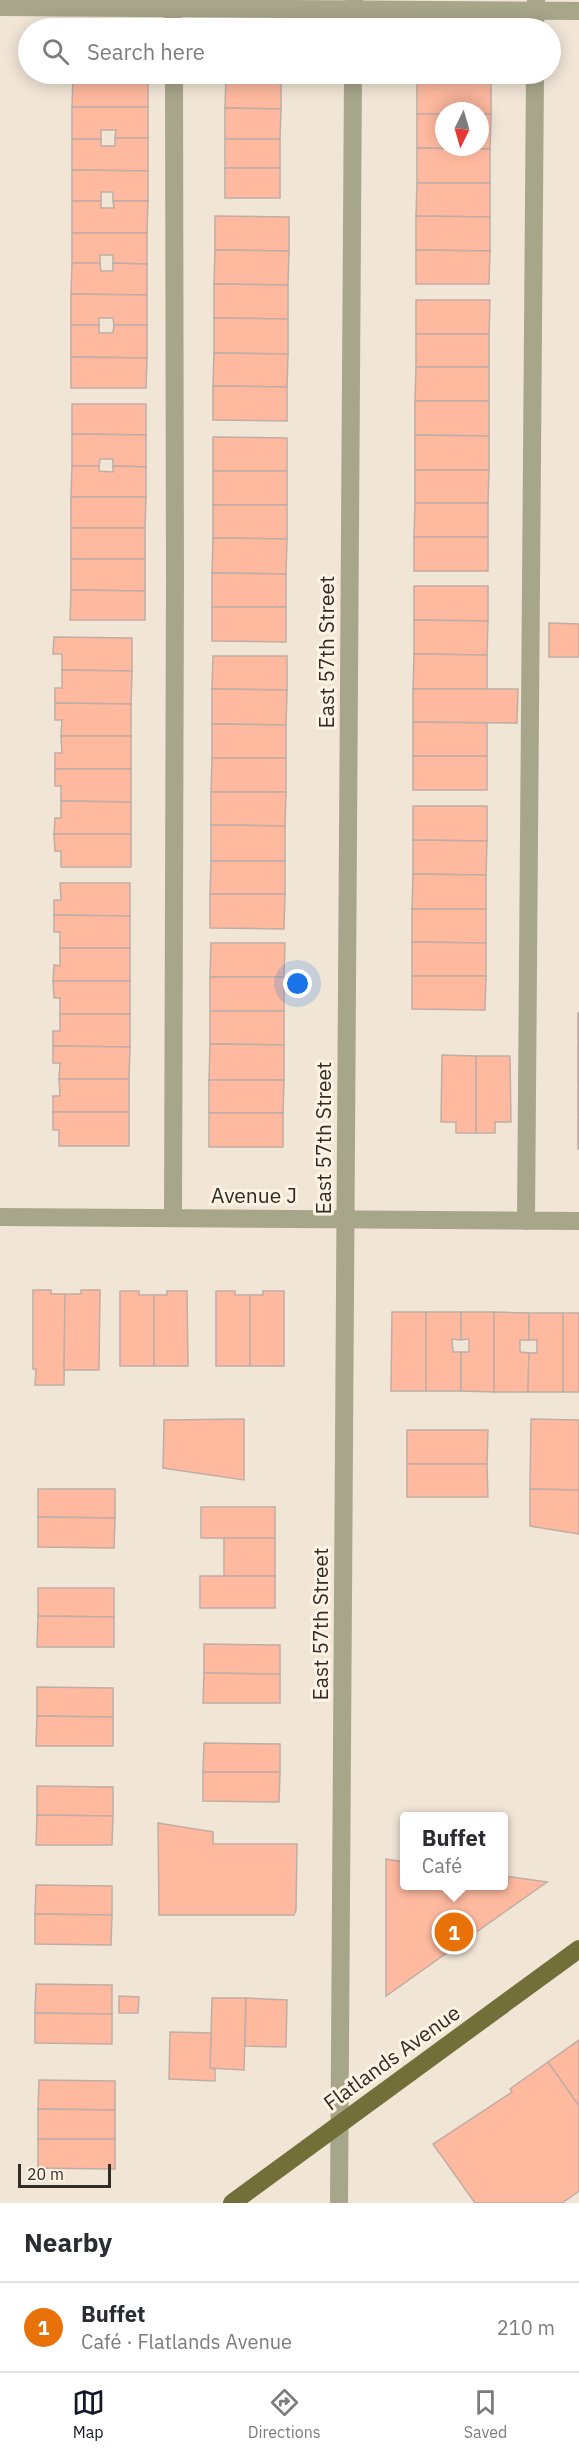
<!DOCTYPE html>
<meta charset="utf-8">
<style>
:root{--surface:#fff;--page:#f2f2f3;--text:#2b2b33;--muted:#7c7c81;--line:#e1e1e2;--accent:#111827}
body{margin:0;font-family:"IBM Plex Sans",sans-serif;background:var(--page);color:var(--text)}
.compass{position:absolute;left:435px;top:102px;width:54px;height:54px;border-radius:50%;background:var(--surface);box-shadow:0 3px 15px #0003;rotate:185deg}
.scale{position:absolute;left:18px;bottom:15px;width:93px;box-sizing:border-box;padding-left:6px;border:3px solid #302c26;border-top:0;font-size:16px;line-height:21px;white-space:nowrap;color:#302c26;-webkit-text-stroke:4px #fef2e3;paint-order:stroke}
.you{position:absolute;left:298px;top:984px;width:21px;height:21px;margin:-15px;border:4px solid #fff;border-radius:50%;background:#1a73e8;box-shadow:0 0 0 9px #1a73e833}
.badge{display:grid;place-items:center;width:39px;height:39px;border-radius:50%;background:var(--accent);color:#fff;font-size:20px;font-weight:700}
.pin{position:absolute;translate:-50% -50%;border:3px solid #fff;box-shadow:0 2px 6px #0006}
.popup{position:absolute;left:400px;top:1812px;width:108px;height:78px;box-sizing:border-box;display:grid;place-content:center;border-radius:6px;background:var(--surface);filter:drop-shadow(0 2px 4px #0005);font-size:20px;white-space:nowrap;color:var(--muted)}
.popup b{font-size:22px;color:var(--text)}
.popup::after{content:'';position:absolute;left:50%;top:100%;margin-left:-12px;border:12px solid transparent;border-top-color:var(--surface)}
.list{margin:0;padding:0;list-style:none}
h2{display:flex;justify-content:space-between;align-items:center;height:78px;margin:0;padding:0 24px;font-size:26px}
h2 small{font-size:20px;font-weight:400;color:var(--muted)}
.list li{display:grid;grid-template-columns:39px 1fr auto;gap:18px;align-items:center;box-sizing:border-box;height:90px;padding:0 24px;border-top:2px solid var(--line)}
.list b{display:block;font-size:22px;white-space:nowrap}
.list p{margin:0;font-size:20px;white-space:nowrap;color:var(--muted)}
.list em{font-size:20px;font-style:normal;color:var(--muted)}
.icon{flex:none;width:33px;height:33px;fill:none;stroke:currentColor;stroke-width:2;stroke-linecap:round;stroke-linejoin:round}
.map{position:relative;flex:none;width:579px;height:2203px;overflow:hidden}
.search{position:absolute;background:var(--surface);box-shadow:0 3px 15px #0003;left:18px;right:18px;top:18px;height:66px;display:flex;align-items:center;gap:15px;box-sizing:border-box;padding:0 21px;border-radius:33px;color:var(--muted);font-size:22px}
.sheet{height:168px;background:var(--surface)}
nav{display:flex;justify-content:space-around;align-items:center;box-sizing:border-box;height:84px;border-top:2px solid var(--line);background:var(--surface);font-size:16px;color:var(--muted)}
nav a{display:grid;justify-items:center;gap:3px}
nav .on{color:var(--accent)}
.map>svg:first-child{display:block}
.building{fill:#feb99f;stroke:#c0ada6;stroke-width:1.5}
.lines{fill:none;stroke-linecap:round;stroke-linejoin:round}
.minor{stroke:#a7a68a;stroke-width:18}
.major{stroke:#736f39;stroke-width:18}
.labels{text-anchor:middle;stroke-width:6;stroke-linejoin:round;paint-order:stroke}
.street-label{font-size:21px;fill:#302c26;stroke:#fef2e3}
</style>
<div class="map">
<svg width="579" height="2203" viewBox="0 0 579 2203">
<rect width="100%" height="100%" fill="#f1e5d6"/>
<g class="building">
<polygon points="73,75 148,76 148,107 72,107"/>
<polygon points="226,79 281,80 281,109 225,108"/>
<polygon points="417,80 491,80 491,114 480,114 480,111 444,111 444,114 417,114"/>
<polygon points="72,107 148,107 148,138 115,138 116,130 101,130 101,139 72,139"/>
<polygon points="225,108 281,109 280,139 225,139"/>
<polygon points="417,114 444,114 444,147 480,147 480,114 491,114 490,149 417,148"/>
<polygon points="115,138 148,138 148,171 72,170 72,139 101,139 101,146 115,146"/>
<rect x="225" y="139" width="55" height="29"/>
<polygon points="417,148 490,149 490,183 417,183"/>
<rect x="225" y="168" width="55" height="30"/>
<polygon points="72,170 148,171 148,201 113,201 113,192 101,192 101,201 72,201"/>
<polygon points="417,183 490,183 490,217 416,216"/>
<polygon points="72,201 101,201 101,208 114,208 113,201 148,201 147,233 72,233"/>
<polygon points="215,216 289,217 289,251 215,250"/>
<polygon points="416,216 490,217 490,251 416,250"/>
<polygon points="72,233 147,233 147,264 113,263 113,255 100,255 100,263 72,263"/>
<polygon points="215,250 289,251 288,285 214,284"/>
<polygon points="416,250 490,251 489,284 416,284"/>
<polygon points="72,263 100,263 101,271 113,271 113,263 147,264 147,295 71,294"/>
<polygon points="214,284 288,285 288,319 214,318"/>
<polygon points="71,294 147,295 147,325 114,325 113,318 99,318 99,325 71,325"/>
<polygon points="416,300 490,300 489,334 416,334"/>
<polygon points="214,318 288,319 288,354 214,353"/>
<polygon points="71,325 99,325 99,333 113,333 114,325 147,325 147,358 71,357"/>
<rect x="416" y="334" width="73" height="33"/>
<polygon points="214,353 288,354 287,387 213,386"/>
<polygon points="71,357 147,358 146,388 71,388"/>
<polygon points="416,367 489,367 489,401 415,401"/>
<polygon points="213,386 287,387 287,421 213,420"/>
<polygon points="415,401 489,401 489,436 415,435"/>
<polygon points="72,404 146,404 146,435 72,434"/>
<polygon points="72,434 146,435 146,467 113,466 113,459 100,459 99,466 72,466"/>
<polygon points="415,435 489,436 489,470 415,470"/>
<polygon points="213,437 287,438 287,471 213,471"/>
<polygon points="72,466 99,466 99,471 113,472 113,466 146,467 146,497 71,497"/>
<polygon points="415,470 489,470 488,503 415,503"/>
<rect x="213" y="471" width="74" height="34"/>
<polygon points="71,497 146,497 145,528 71,528"/>
<polygon points="415,503 488,503 488,537 414,537"/>
<polygon points="213,505 287,505 287,539 213,538"/>
<rect x="71" y="528" width="74" height="31"/>
<rect x="414" y="537" width="74" height="34"/>
<polygon points="213,538 287,539 286,574 212,573"/>
<polygon points="71,559 145,559 145,591 71,590"/>
<polygon points="212,573 286,574 286,607 212,607"/>
<polygon points="414,586 488,586 488,621 414,620"/>
<polygon points="71,590 145,591 145,620 70,620"/>
<polygon points="212,607 286,607 286,642 212,641"/>
<polygon points="414,620 488,621 487,655 414,654"/>
<polygon points="549,623 579,624 579,657 549,657"/>
<polygon points="54,637 132,638 132,671 62,670 62,654 53,654"/>
<polygon points="414,654 487,655 487,689 413,689"/>
<polygon points="213,656 287,656 287,690 212,689"/>
<polygon points="62,670 132,671 131,704 55,703 55,688 62,688"/>
<polygon points="212,689 287,690 286,725 212,724"/>
<polygon points="413,689 518,689 517,723 413,722"/>
<polygon points="55,703 131,704 131,736 61,736 62,720 55,720"/>
<polygon points="413,722 487,723 487,756 413,756"/>
<polygon points="212,724 286,725 286,758 212,758"/>
<polygon points="61,736 131,736 131,769 55,769 55,753 62,753"/>
<rect x="413" y="756" width="74" height="34"/>
<polygon points="212,758 286,758 286,792 211,792"/>
<polygon points="55,769 131,769 131,802 61,801 61,786 55,786"/>
<polygon points="211,792 286,792 285,826 211,825"/>
<polygon points="61,801 131,802 131,834 54,834 55,818 61,818"/>
<polygon points="413,806 487,806 487,841 413,840"/>
<polygon points="211,825 285,826 285,861 211,861"/>
<polygon points="54,834 131,834 131,867 61,867 61,851 55,851"/>
<polygon points="413,840 487,841 486,875 413,874"/>
<polygon points="211,861 285,861 285,894 210,894"/>
<polygon points="413,874 486,875 486,909 412,909"/>
<polygon points="60,883 130,883 130,916 54,915 54,900 61,900"/>
<polygon points="210,894 285,894 284,929 210,928"/>
<polygon points="412,909 486,909 486,943 412,942"/>
<polygon points="54,915 130,916 130,948 60,948 60,932 54,932"/>
<polygon points="412,942 486,943 486,976 412,976"/>
<polygon points="211,943 285,943 284,977 210,977"/>
<polygon points="60,948 130,948 130,981 53,981 54,965 60,966"/>
<polygon points="412,976 486,976 485,1010 412,1009"/>
<rect x="210" y="977" width="74" height="34"/>
<polygon points="53,981 130,981 130,1014 60,1014 60,998 54,998"/>
<polygon points="210,1011 284,1011 284,1045 210,1044"/>
<rect x="578" y="1013" width="1" height="34"/>
<polygon points="60,1014 130,1014 130,1047 53,1046 53,1031 60,1031"/>
<polygon points="210,1044 284,1045 284,1080 209,1080"/>
<polygon points="53,1046 130,1047 129,1079 59,1079 60,1063 53,1063"/>
<rect x="578" y="1047" width="1" height="34"/>
<polygon points="442,1055 476,1056 476,1133 456,1133 456,1122 441,1122"/>
<polygon points="476,1056 510,1056 511,1122 495,1122 495,1133 476,1133"/>
<polygon points="59,1079 129,1079 129,1112 53,1112 53,1096 60,1096"/>
<polygon points="209,1080 284,1080 283,1113 209,1113"/>
<polygon points="578,1081 579,1081 579,1116 578,1115"/>
<polygon points="53,1112 129,1112 129,1146 59,1146 59,1130 53,1130"/>
<rect x="209" y="1113" width="74" height="34"/>
<polygon points="578,1115 579,1116 579,1149 578,1149"/>
<polygon points="33,1290 51,1290 51,1294 65,1294 64,1385 35,1385 36,1369 33,1369"/>
<polygon points="81,1290 100,1290 99,1370 64,1370 65,1294 81,1294"/>
<polygon points="120,1291 139,1291 139,1295 154,1295 154,1366 120,1366"/>
<polygon points="167,1291 187,1291 188,1366 154,1366 154,1295 167,1295"/>
<polygon points="216,1291 235,1291 235,1295 250,1295 250,1366 216,1366"/>
<polygon points="263,1291 284,1291 284,1366 250,1366 250,1295 263,1295"/>
<polygon points="392,1312 426,1312 426,1391 391,1391"/>
<polygon points="426,1312 461,1312 461,1340 452,1339 453,1352 461,1352 461,1391 426,1391"/>
<polygon points="461,1312 494,1312 494,1392 461,1391 461,1352 469,1352 469,1339 461,1340"/>
<polygon points="494,1312 529,1313 529,1340 520,1340 520,1352 529,1353 528,1392 494,1392"/>
<polygon points="529,1313 563,1313 563,1392 528,1392 529,1353 537,1353 537,1340 529,1340"/>
<rect x="563" y="1313" width="16" height="79"/>
<polygon points="244,1419 244,1480 163,1468 164,1420"/>
<polygon points="531,1419 579,1420 579,1490 530,1489"/>
<polygon points="407,1430 488,1430 487,1464 407,1464"/>
<polygon points="407,1464 487,1464 488,1497 407,1497"/>
<polygon points="38,1489 115,1489 115,1518 38,1517"/>
<polygon points="530,1489 579,1490 579,1534 530,1526"/>
<rect x="201" y="1507" width="74" height="31"/>
<polygon points="38,1517 115,1518 114,1548 38,1547"/>
<rect x="224" y="1538" width="51" height="38"/>
<rect x="200" y="1576" width="75" height="32"/>
<polygon points="38,1588 114,1588 114,1617 38,1616"/>
<polygon points="38,1616 114,1617 114,1647 37,1647"/>
<polygon points="204,1644 280,1645 280,1674 204,1673"/>
<polygon points="204,1673 280,1674 280,1703 203,1703"/>
<polygon points="37,1687 113,1688 113,1717 37,1716"/>
<polygon points="37,1716 113,1717 113,1746 36,1746"/>
<polygon points="204,1743 280,1744 280,1772 203,1772"/>
<polygon points="203,1772 280,1772 279,1802 203,1801"/>
<polygon points="37,1786 113,1787 113,1816 37,1815"/>
<polygon points="37,1815 113,1816 112,1845 36,1845"/>
<polygon points="158,1823 213,1832 213,1844 297,1844 296,1910 294,1915 159,1915"/>
<polygon points="386,1859 404,1862 404,1886 504,1886 504,1876 547,1882 386,1996"/>
<polygon points="36,1885 112,1886 112,1915 35,1914"/>
<polygon points="35,1914 112,1915 111,1945 35,1944"/>
<polygon points="36,1984 112,1985 112,2014 35,2013"/>
<polygon points="119,1996 139,1997 138,2013 119,2013"/>
<polygon points="212,1998 246,1998 244,2070 210,2068"/>
<polygon points="246,1998 287,2000 286,2047 245,2046"/>
<polygon points="35,2013 112,2014 112,2044 35,2043"/>
<polygon points="170,2032 211,2033 210,2068 215,2069 215,2081 169,2079"/>
<polygon points="579,2040 579,2106 548,2062"/>
<polygon points="548,2062 579,2106 579,2191 562,2203 475,2203 433,2144 512,2092 510,2089"/>
<polygon points="39,2080 115,2081 115,2110 38,2109"/>
<polygon points="38,2109 115,2110 115,2139 38,2139"/>
<polygon points="38,2139 115,2139 115,2169 38,2168"/>
</g>
<g class="lines">
<g class="minor">
<polyline points="172,0 173,28"/>
<polyline points="0,7 579,11"/>
<polyline points="353,28 354,0"/>
<polyline points="535,28 536,0"/>
<polyline points="0,1217 579,1221"/>
<polyline points="173,1218 175,581 174,74"/>
<polyline points="526,1221 535,74"/>
<polyline points="339,2203 353,74"/>
</g>
<polyline class="major" points="232,2203 579,1949"/>
</g>
<g class="labels">
<g class="street-label">
<text transform="translate(327 652) rotate(-90)" y="7">East 57th Street</text>
<text transform="translate(324 1138) rotate(-90)" y="7">East 57th Street</text>
<text x="254" y="1203">Avenue J</text>
<text transform="translate(321 1624) rotate(-90)" y="7">East 57th Street</text>
<text transform="translate(392 2058) rotate(-36)" y="7">Flatlands Avenue</text>
</g>
</g>
</svg>
<svg class="compass" viewBox="-18 -18 36 36"><path d="M0-13l5 13h-10z" fill="#e53935"/><path d="M0 13l5-13h-10z" fill="#7c7c81"/></svg>
<div class="scale">20 m</div>
<div class="you"></div>
<div class="pin badge" style="left:454px;top:1932px;background:#e8710a">1</div>
<div class="popup"><b>Buffet</b>Café</div>
<div class="search"><svg class="icon" aria-label="search" viewBox="0 0 24 24"><circle cx="10" cy="10" r="6"/><path d="M15 15l6 6"/></svg>Search here</div>
</div>
<section class="sheet">
<h2>Nearby<small></small></h2>
<ul class="list">
<li><span class="badge" style="background:#e8710a">1</span><div><b>Buffet</b><p>Café · Flatlands Avenue</p></div><em>210 m</em></li>
</ul>
</section>
<nav>
<a class="on"><svg class="icon" aria-label="map" viewBox="0 0 24 24"><path d="M3 6l6-2 6 2 6-2v14l-6 2-6-2-6 2zM9 4v14M15 6v14"/></svg>Map</a>
<a><svg class="icon" aria-label="directions" viewBox="0 0 24 24"><path d="M12 3l9 9-9 9-9-9zM9 14v-3h6M13 9l2 2-2 2"/></svg>Directions</a>
<a><svg class="icon" aria-label="saved" viewBox="0 0 24 24"><path d="M7 4h10v16l-5-4-5 4z"/></svg>Saved</a>
</nav>
